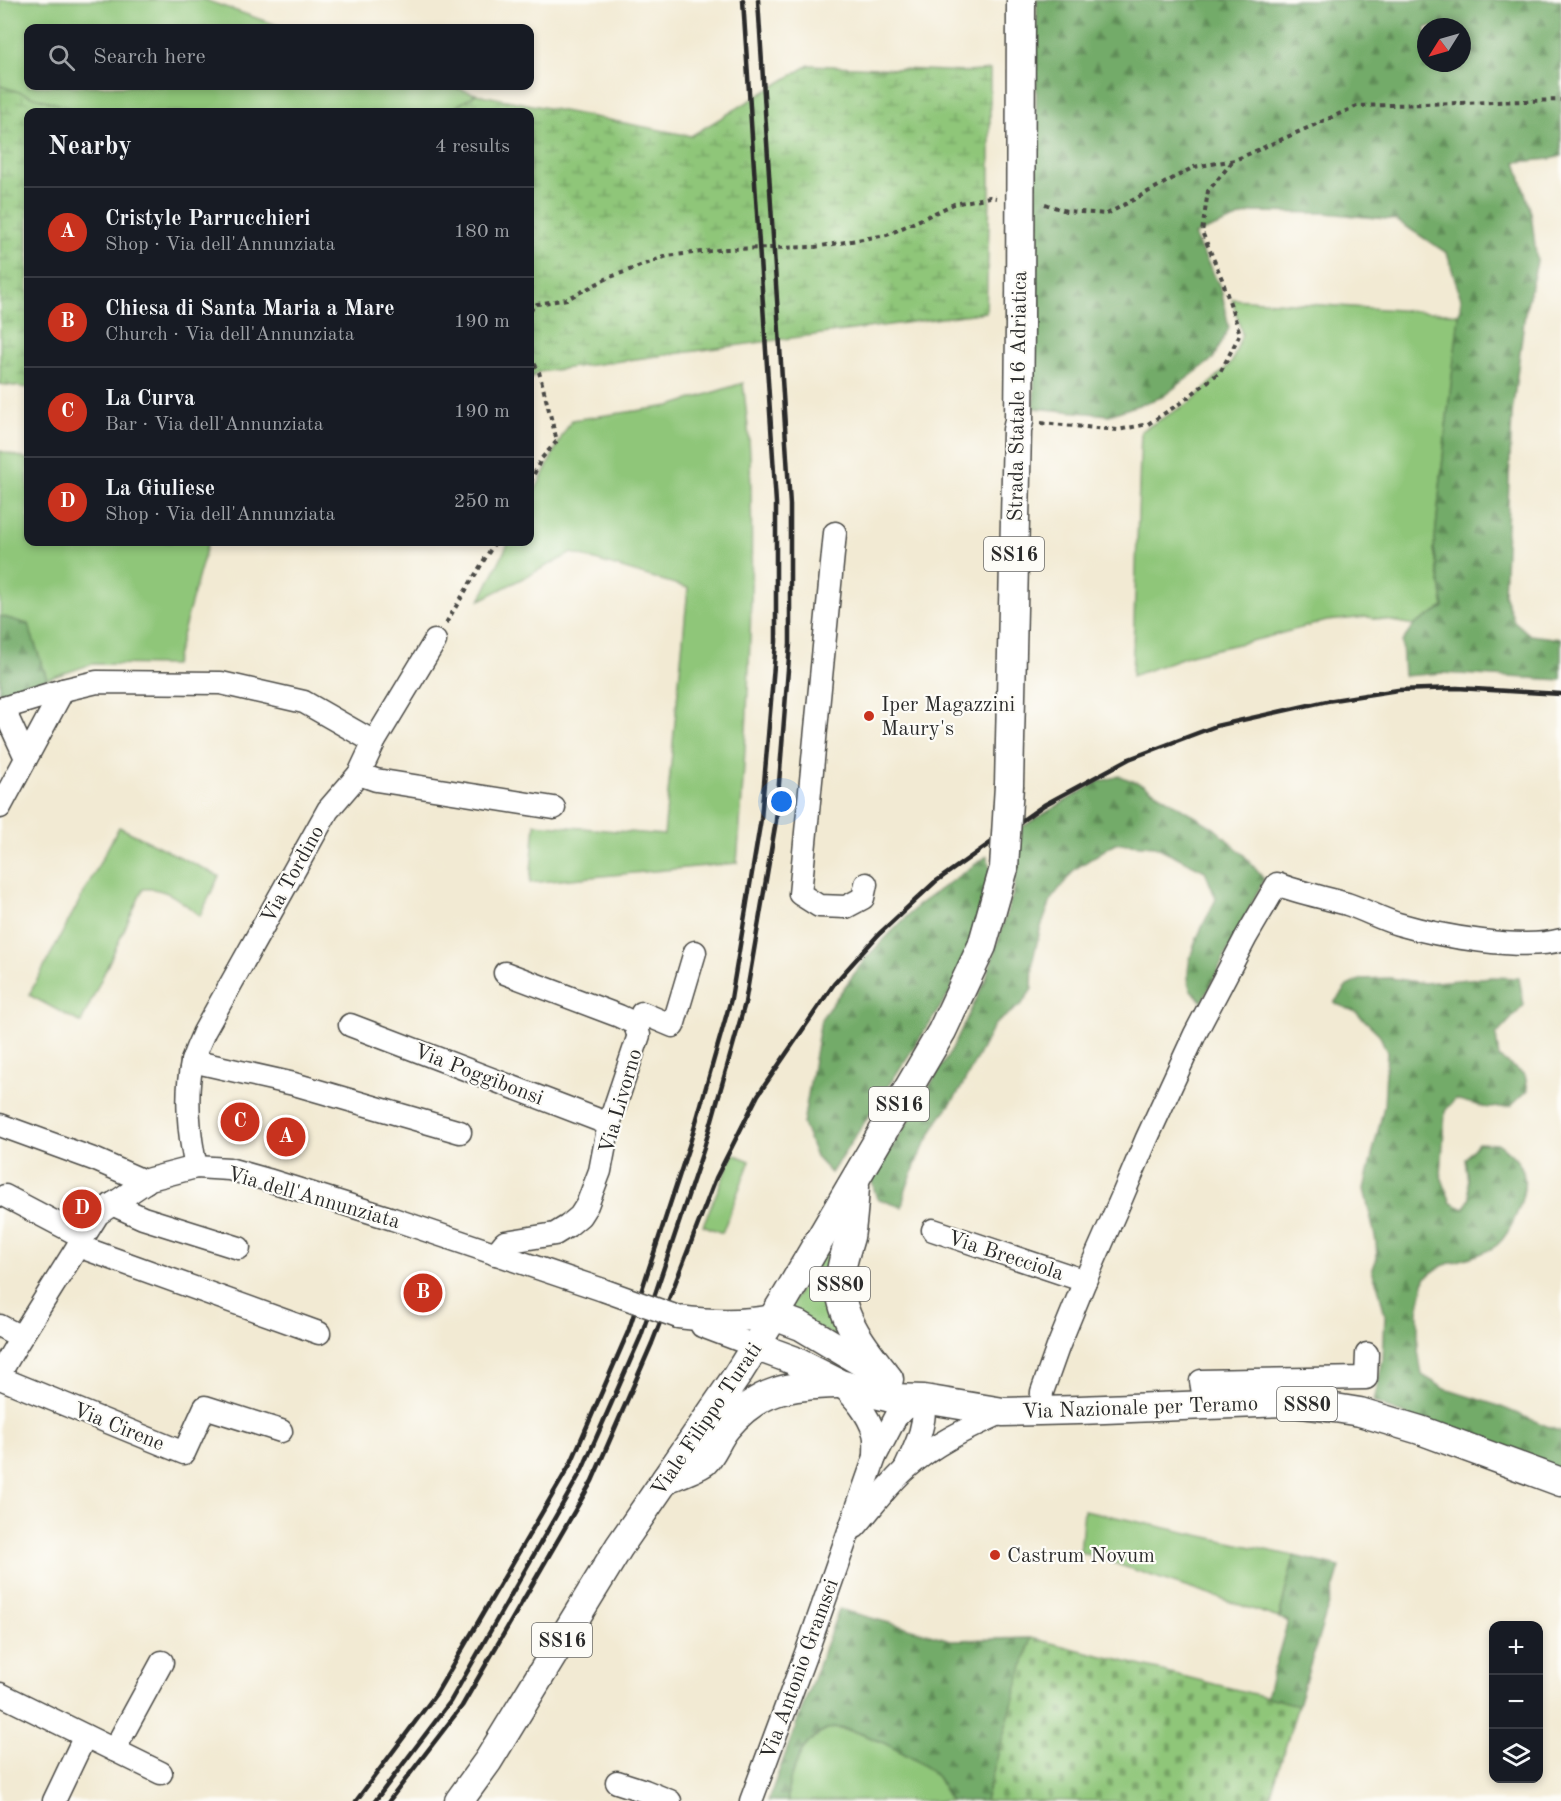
<!DOCTYPE html>
<meta charset="utf-8">
<style>
:root{--surface:#171b24;--page:#242831;--text:#f1f3f6;--muted:#9ea1a6;--line:#363941;--accent:#c8321e}
body{margin:0;font-family:"Old Standard TT",serif;background:var(--page);color:var(--text)}
.controls{position:absolute;right:18px;bottom:18px;display:grid;overflow:hidden;border-radius:12px;box-shadow:0 3px 9px #0003}
.controls button{width:54px;height:54px;display:grid;place-items:center;padding:0;border:0;border-bottom:2px solid var(--line);background:var(--surface);color:var(--text);font:30px sans-serif}
.compass{position:absolute;left:1417px;top:18px;width:54px;height:54px;border-radius:50%;background:var(--surface);box-shadow:0 3px 9px #0003;rotate:233deg}
.you{position:absolute;left:782px;top:802px;width:21px;height:21px;margin:-15px;border:4px solid #fff;border-radius:50%;background:#1a73e8;box-shadow:0 0 0 9px #1a73e833}
.badge{display:grid;place-items:center;width:39px;height:39px;border-radius:50%;background:var(--accent);color:#fff;font-size:20px;font-weight:700}
.pin{position:absolute;translate:-50% -50%;border:3px solid #fff;box-shadow:0 2px 6px #0006}
.list{margin:0;padding:0;list-style:none}
h2{display:flex;justify-content:space-between;align-items:center;height:78px;margin:0;padding:0 24px;font-size:26px}
h2 small{font-size:20px;font-weight:400;color:var(--muted)}
.list li{display:grid;grid-template-columns:39px 1fr auto;gap:18px;align-items:center;box-sizing:border-box;height:90px;padding:0 24px;border-top:2px solid var(--line)}
.list b{display:block;font-size:22px;white-space:nowrap}
.list p{margin:0;font-size:20px;white-space:nowrap;color:var(--muted)}
.list em{font-size:20px;font-style:normal;color:var(--muted)}
.icon{flex:none;width:33px;height:33px;fill:none;stroke:currentColor;stroke-width:2;stroke-linecap:round;stroke-linejoin:round}
.map{position:relative;flex:none;width:1561px;height:1801px;overflow:hidden}
.search{position:absolute;background:var(--surface);box-shadow:0 3px 9px #0003;left:24px;top:24px;width:510px;height:66px;display:flex;align-items:center;gap:15px;box-sizing:border-box;padding:0 21px;border-radius:12px;color:var(--muted);font-size:22px}
.panel{position:absolute;background:var(--surface);box-shadow:0 3px 9px #0003;left:24px;top:108px;width:510px;height:438px;border-radius:12px}
.map>svg:first-child{display:block}
.green{fill:#8fc679;stroke:#5d7852;stroke-width:1.5}
.forest{fill:url(#forest-firs);stroke:#4f6b4a;stroke-width:1.5;fill-rule:evenodd}
.wetland{fill:url(#wetland-marsh);stroke:#5d7852;stroke-width:1.5}
.cemetery{fill:url(#cemetery-stones);stroke:#5d7852;stroke-width:1.5}
.lines{fill:none;stroke-linecap:round;stroke-linejoin:round}
.minor-casing{stroke:#494844;stroke-width:25}
.major-casing{stroke:#494844;stroke-width:31}
.path{stroke:#494844;stroke-width:4;stroke-dasharray:4.5 4.5;stroke-linecap:butt}
.minor{stroke:#fff;stroke-width:22}
.major{stroke:#fff;stroke-width:28}
.rail{stroke:#2b2b2b;stroke-width:4.5}
.minor-bridge-casing{stroke:#494844;stroke-width:25;stroke-linecap:butt}
.major-bridge-casing{stroke:#494844;stroke-width:31;stroke-linecap:butt}
.minor-bridge{stroke:#fff;stroke-width:22}
.major-bridge{stroke:#fff;stroke-width:28}
.poi-dot{fill:#c8321e;stroke:#fdfcf7;stroke-width:2}
.labels{text-anchor:middle;stroke-width:4.5;stroke-linejoin:round;paint-order:stroke}
.shield{fill:#fdfcf7;stroke:#6a6a68;stroke-width:1.5}
.shield-label{font-size:20px;font-weight:bold;fill:#2b2b2b}
.street-label{font-size:21px;fill:#2b2b2b;stroke:#fdfcf7}
.poi-label{font-size:21px;fill:#2b2b2b;stroke:#fdfcf7;text-anchor:start}
</style>
<div class="map">
<svg width="1561" height="1801" viewBox="0 0 1561 1801">
<defs>
<pattern id="forest-firs" width="22" height="20" patternUnits="userSpaceOnUse" patternTransform="scale(1.5)"><rect width="22" height="20" fill="#73ab69"/><path d="M5 1l3.5 6h-7zM16 11l3.5 6h-7z" fill="#5f8b57"/></pattern>
<pattern id="wetland-marsh" width="20" height="14" patternUnits="userSpaceOnUse" patternTransform="scale(1.5)"><rect width="20" height="14" fill="#8fc679"/><path d="M1 5h8M5 5V1M11 12h8M15 12V8" fill="none" stroke="#75a163"/></pattern>
<pattern id="cemetery-stones" width="16" height="16" patternUnits="userSpaceOnUse" patternTransform="scale(1.5)"><rect width="16" height="16" fill="#8fc679"/><path d="M2 7V4a2 2 0 0 1 4 0v3zM10 15v-3a2 2 0 0 1 4 0v3z" fill="#75a163"/></pattern>
</defs>
<rect width="100%" height="100%" fill="#fdfcf7"/>
<filter id="ink" filterUnits="userSpaceOnUse"><feTurbulence type="fractalNoise" baseFrequency=".0167" numOctaves="2"/><feDisplacementMap in="SourceGraphic" scale="12" xChannelSelector="R" yChannelSelector="G"/><feConvolveMatrix kernelMatrix="1 2 1 2 8 2 1 2 1" color-interpolation-filters="sRGB"/></filter>
<filter id="wash" filterUnits="userSpaceOnUse"><feTurbulence type="fractalNoise" baseFrequency=".008" numOctaves="4" result="noise"/><feDisplacementMap in="SourceGraphic" scale="24" xChannelSelector="R" yChannelSelector="G"/><feGaussianBlur stdDeviation="1.35" result="paint"/><feColorMatrix in="noise" values="0 0 0 0 0 0 0 0 0 0 0 0 0 0 0 0 0 1.4 0 .05"/><feComposite in="paint" operator="in"/></filter>
<g filter="url(#wash)">
<rect width="100%" height="100%" fill="#f2ead3"/>
<g class="green">
<polygon points="0,0 205,0 285,28 28,28 28,86 450,86 476,94 448,112 82,112 0,86"/>
<polygon points="1232,299 1460,314 1446,427 1434,549 1444,607 1414,625 1368,617 1327,621 1260,639 1190,655 1132,676 1141,431 1192,401 1232,362 1242,334"/>
<path d="M743,383C746,407 749,431 750,456C755,591 748,727 737,863L530,883L535,824L664,835L688,588L572,553L480,600L509,542H530V501L563,434L572,420L670,406Z"/>
<polygon points="0,451 28,459 28,542 208,542 174,665 92,664 47,679 28,624 0,616"/>
<path d="M119,827L219,876L200,916C182,902 167,887 143,889L81,1023L29,995Z"/>
<polygon points="733,1154 750,1161 722,1233 703,1225"/>
<path d="M831,1237C828,1253 824,1269 825,1285C826,1305 838,1324 845,1343L788,1310Z"/>
<polygon points="1084,1510 1294,1556 1279,1618 1080,1552"/>
<path d="M831,1728L853,1731L885,1743L918,1761L937,1777L950,1801H788C786,1782 799,1749 814,1738C819,1734 825,1731 831,1728Z"/>
</g>
<g class="forest">
<path d="M1037,0H1561V156L1551,159L1516,162L1531,213L1537,262L1525,313L1512,414L1504,594L1514,621L1530,635L1561,639V680L1442,673L1404,676L1402,642L1414,625L1444,607L1434,549L1446,427L1461,299L1447,253L1396,220L1326,213L1253,212L1194,235L1221,289L1229,328L1213,359L1162,397L1109,415L1034,408ZM1426,27H1462V63H1426Z"/>
<polygon points="0,616 28,624 47,679 0,693"/>
<path d="M1119,776L1144,785L1214,828L1243,854L1264,879L1202,1002C1199,998 1192,993 1190,988C1181,961 1205,922 1216,899L1205,871L1155,846L1115,843L1075,869L1052,898L1040,930L1033,959L1032,989L1022,1004L994,1025L960,1090L936,1124L918,1158L905,1192L902,1207L877,1199L871,1179L893,1146L952,1049L986,979L1014,890L1022,827L1097,782Z"/>
<polygon points="987,856 992,874 990,892 949,994 831,1173 816,1157 803,1124 821,1019 865,959 918,905"/>
<path d="M1491,977L1519,978L1524,1005L1496,1035L1499,1058L1525,1075L1528,1090L1511,1106L1488,1108L1455,1099L1445,1111L1441,1176L1451,1203L1464,1209L1470,1197L1465,1159L1478,1143L1499,1144C1509,1152 1523,1163 1524,1177C1527,1195 1511,1233 1497,1245C1481,1257 1458,1259 1440,1267C1435,1270 1430,1274 1425,1278L1418,1312V1350L1422,1375L1445,1389L1499,1406L1561,1432V1482L1374,1402L1383,1359L1385,1315L1378,1286L1372,1271L1377,1258L1376,1241L1364,1189L1384,1106L1387,1052L1379,1034L1356,1012L1334,1003L1347,986L1362,979L1390,978L1424,983Z"/>
<polygon points="1294,1556 1340,1567 1298,1705 1266,1697 1288,1621 1279,1618"/>
<path d="M839,1609L951,1640L1031,1638L985,1801H950C946,1793 942,1783 937,1777C923,1760 850,1722 829,1729C815,1734 802,1747 797,1761C792,1774 786,1787 788,1801H768Z"/>
</g>
<g class="wetland">
<polygon points="809,65 968,72 990,70 990,197 986,312 539,372 530,379 530,112 448,112 476,94 691,136"/>
<polygon points="0,86 82,112 28,112 28,388 0,384"/>
</g>
<polygon class="cemetery" points="1031,1638 1298,1705 1269,1801 985,1801"/>
</g>
<g filter="url(#ink)">
<g class="lines">
<g class="minor-casing">
<g id="minor">
<polyline points="835,533 800,894 819,906 846,907 863,898 866,884"/>
<polyline points="3,708 26,758"/>
<polyline points="0,709 63,690 97,682 221,683 304,702 374,742"/>
<polyline points="359,774 376,780 554,808"/>
<polyline points="0,807 63,690"/>
<polyline points="350,1025 609,1124"/>
<polyline points="637,1031 642,1013 673,1026 695,952"/>
<polyline points="192,1061 294,1084 460,1132"/>
<polyline points="0,1125 96,1160 146,1182"/>
<path d="M196,1167C189,1136 185,1095 192,1063C194,1053 200,1042 204,1032L328,810L359,774L374,742L435,641"/>
<polyline points="5,1196 83,1237"/>
<polyline points="112,1204 143,1218 239,1248"/>
<polyline points="933,1230 1085,1281"/>
<polyline points="78,1246 319,1333"/>
<polyline points="495,1254 505,1242 555,1234 568,1226 580,1216 587,1205 600,1171 609,1124 639,1035 634,1023 619,1016 505,973"/>
<path d="M678,1317C713,1321 739,1322 774,1316"/>
<polyline points="0,1326 21,1337"/>
<polyline points="702,1326 755,1346"/>
<polyline points="0,1373 21,1337 98,1214 150,1179 196,1167 229,1169 268,1180 393,1219 603,1290"/>
<polyline points="0,1378 184,1453 205,1407 281,1431"/>
<path d="M840,1384C854,1398 868,1413 874,1433C876,1440 875,1450 875,1457"/>
<polyline points="1205,1405 1201,1381 1366,1378 1367,1354"/>
<path d="M1041,1411L1042,1392L1058,1347L1085,1281L1122,1197L1147,1138L1195,1034L1246,937L1277,884C1300,893 1323,897 1347,904C1365,910 1381,919 1398,924C1439,936 1521,951 1561,940"/>
<path d="M855,1527C872,1508 888,1484 907,1468C935,1443 969,1428 1003,1412"/>
<polyline points="0,1694 161,1773"/>
<polyline points="114,1750 162,1662"/>
<polyline points="617,1782 645,1791 670,1801"/>
<polyline points="54,1801 85,1736"/>
<path d="M751,1801L809,1645L875,1457L896,1417L903,1410L924,1399C926,1427 916,1445 905,1469"/>
</g>
</g>
<g class="major-casing">
<g id="major">
<polyline points="1009,785 1017,430 1019,421 1020,323"/>
<path d="M855,1186C854,1203 853,1220 850,1237C846,1252 840,1266 840,1282C839,1318 867,1352 889,1379"/>
<polyline points="774,1316 801,1326 878,1372"/>
<polyline points="755,1346 793,1360 840,1384 867,1392 891,1398 924,1399 1003,1412 1079,1410 1285,1402 1335,1408 1360,1412 1420,1430 1561,1482"/>
<path d="M666,1479C675,1475 698,1467 704,1462C713,1453 718,1437 727,1427C758,1389 792,1385 838,1384"/>
<polyline points="459,1801 488,1761 619,1547 736,1377 786,1297 942,1031 982,946 1004,868"/>
</g>
</g>
<g class="path">
<polyline points="1045,204 1066,211 1107,214 1194,167 1235,160 1357,106 1561,100"/>
<polyline points="530,311 537,304 567,299 608,278 667,256 727,249 815,247 887,235 954,204 990,197 996,198"/>
<polyline points="530,356 539,372 557,441 541,459 530,483"/>
<polyline points="1041,423 1118,430 1148,424 1182,402 1221,371 1240,334 1222,279 1202,232 1208,191 1234,160"/>
<polyline points="446,623 495,542"/>
</g>
<use href="#minor" class="minor"/>
<use href="#major" class="major"/>
<g class="rail">
<polyline points="356,1801 436,1694 571,1463 628,1332 690,1143 731,999 761,819 776,642 776,503 743,0"/>
<polyline points="375,1801 450,1702 582,1470 641,1336 704,1148 745,1003 776,821 790,644 790,505 758,0"/>
<polyline points="389,1801 462,1706 592,1481 652,1343 716,1178 758,1095 834,984 879,934 935,882 1044,805 1129,759 1216,726 1327,701 1398,690 1457,688 1561,694"/>
</g>
<g class="minor-bridge-casing">
<polyline id="minor-bridge" points="603,1290 678,1317"/>
</g>
<g class="major-bridge-casing">
<g id="major-bridge">
<polyline points="1020,323 1021,0"/>
<polyline points="1004,868 1009,785"/>
</g>
</g>
<use href="#minor-bridge" class="minor-bridge"/>
<use href="#major-bridge" class="major-bridge"/>
</g>
</g>
<g class="poi-dot">
<circle cx="869" cy="716" r="6"/>
<circle cx="995" cy="1555" r="6"/>
</g>
<g class="labels">
<g class="shield">
<rect x="984" y="537" width="60" height="34" rx="4.5"/>
<rect x="869" y="1087" width="60" height="34" rx="4.5"/>
<rect x="810" y="1267" width="60" height="34" rx="4.5"/>
<rect x="1277" y="1387" width="60" height="34" rx="4.5"/>
<rect x="532" y="1623" width="60" height="34" rx="4.5"/>
</g>
<g class="shield-label">
<text x="1014" y="561">SS16</text>
<text x="899" y="1111">SS16</text>
<text x="840" y="1291">SS80</text>
<text x="1307" y="1411">SS80</text>
<text x="562" y="1647">SS16</text>
</g>
<g class="street-label">
<text transform="translate(1017 396) rotate(-89)" y="7">Strada Statale 16 Adriatica</text>
<text transform="translate(292 874) rotate(-61)" y="7">Via Tordino</text>
<text transform="translate(479 1074) rotate(21)" y="7">Via Poggibonsi</text>
<text transform="translate(620 1101) rotate(-74)" y="7">Via Livorno</text>
<text transform="translate(314 1197) rotate(16)" y="7">Via dell'Annunziata</text>
<text transform="translate(1006 1255) rotate(18)" y="7">Via Brecciola</text>
<text transform="translate(1140 1407) rotate(-2)" y="7">Via Nazionale per Teramo</text>
<text transform="translate(706 1419) rotate(-56)" y="7">Viale Filippo Turati</text>
<text transform="translate(119 1426) rotate(22)" y="7">Via Cirene</text>
<text transform="translate(799 1669) rotate(-70)" y="7">Via Antonio Gramsci</text>
</g>
<g class="poi-label">
<text x="881" y="711">Iper Magazzini<tspan x="881" dy="24">Maury's</tspan></text>
<text x="1007" y="1562">Castrum Novum</text>
</g>
</g>
</svg>
<div class="controls">
<button>+</button>
<button>−</button>
<button><svg class="icon" aria-label="layers" viewBox="0 0 24 24"><path d="M12 4l9 5-9 5-9-5zM3 14l9 5 9-5"/></svg></button>
</div>
<svg class="compass" viewBox="-18 -18 36 36"><path d="M0-13l5 13h-10z" fill="#e53935"/><path d="M0 13l5-13h-10z" fill="#9ea1a6"/></svg>
<div class="you"></div>
<div class="pin badge" style="left:286px;top:1137px">A</div>
<div class="pin badge" style="left:423px;top:1293px">B</div>
<div class="pin badge" style="left:240px;top:1122px">C</div>
<div class="pin badge" style="left:82px;top:1209px">D</div>
<div class="search"><svg class="icon" aria-label="search" viewBox="0 0 24 24"><circle cx="10" cy="10" r="6"/><path d="M15 15l6 6"/></svg>Search here</div>
<section class="panel">
<h2>Nearby<small>4 results</small></h2>
<ul class="list">
<li><span class="badge">A</span><div><b>Cristyle Parrucchieri</b><p>Shop · Via dell'Annunziata</p></div><em>180 m</em></li>
<li><span class="badge">B</span><div><b>Chiesa di Santa Maria a Mare</b><p>Church · Via dell'Annunziata</p></div><em>190 m</em></li>
<li><span class="badge">C</span><div><b>La Curva</b><p>Bar · Via dell'Annunziata</p></div><em>190 m</em></li>
<li><span class="badge">D</span><div><b>La Giuliese</b><p>Shop · Via dell'Annunziata</p></div><em>250 m</em></li>
</ul>
</section>
</div>
